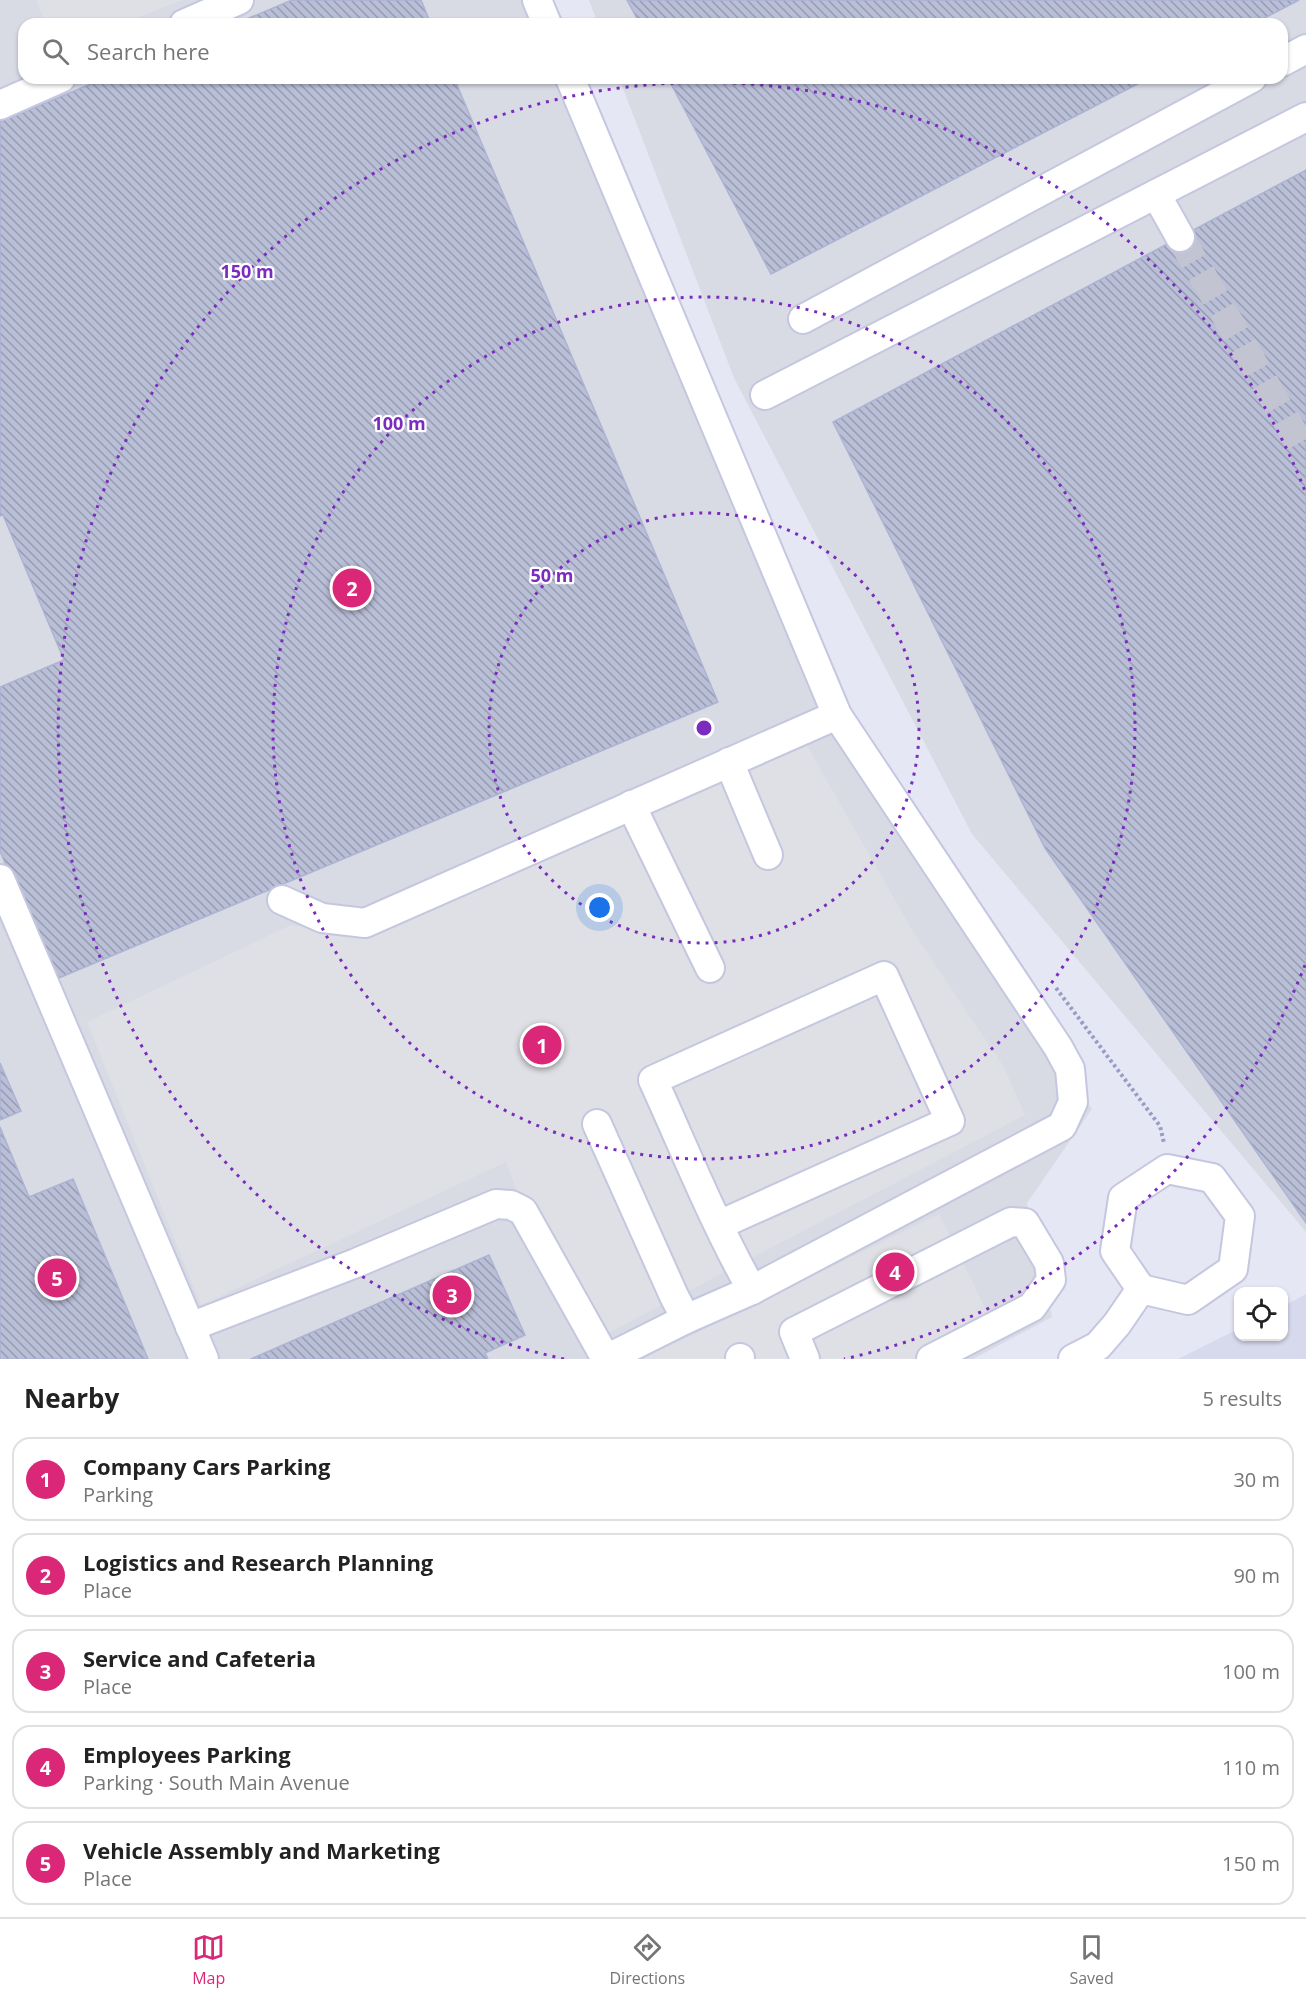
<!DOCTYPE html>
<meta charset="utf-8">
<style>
:root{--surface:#fff;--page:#f2f2f2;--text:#222;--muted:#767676;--line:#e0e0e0;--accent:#db2777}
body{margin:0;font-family:"Open Sans",sans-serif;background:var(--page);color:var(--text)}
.controls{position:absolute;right:18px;bottom:18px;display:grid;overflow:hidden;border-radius:12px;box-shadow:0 2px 4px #0004}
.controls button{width:54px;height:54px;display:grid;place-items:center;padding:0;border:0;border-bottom:2px solid var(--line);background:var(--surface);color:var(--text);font:30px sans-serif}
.you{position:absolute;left:600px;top:908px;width:21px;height:21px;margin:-15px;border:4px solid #fff;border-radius:50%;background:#1a73e8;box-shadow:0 0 0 9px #1a73e833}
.badge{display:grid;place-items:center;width:39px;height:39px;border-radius:50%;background:var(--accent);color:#fff;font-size:20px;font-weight:700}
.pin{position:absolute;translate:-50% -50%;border:3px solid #fff;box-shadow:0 2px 6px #0006}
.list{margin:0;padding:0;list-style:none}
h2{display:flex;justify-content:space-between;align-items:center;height:78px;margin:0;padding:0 24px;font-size:26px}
h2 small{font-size:20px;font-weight:400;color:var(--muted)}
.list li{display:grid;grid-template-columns:39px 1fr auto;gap:18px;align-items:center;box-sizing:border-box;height:84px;margin:0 12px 12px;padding:0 12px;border:2px solid var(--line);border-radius:18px}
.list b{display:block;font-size:22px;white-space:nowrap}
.list p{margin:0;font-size:20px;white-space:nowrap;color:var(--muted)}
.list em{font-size:20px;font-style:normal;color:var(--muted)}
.icon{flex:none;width:33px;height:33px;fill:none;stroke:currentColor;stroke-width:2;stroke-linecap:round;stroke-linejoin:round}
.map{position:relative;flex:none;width:1306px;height:1359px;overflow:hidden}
.search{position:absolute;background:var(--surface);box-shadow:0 2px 4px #0004;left:18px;right:18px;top:18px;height:66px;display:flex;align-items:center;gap:15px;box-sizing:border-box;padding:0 21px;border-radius:18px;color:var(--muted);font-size:22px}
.sheet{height:558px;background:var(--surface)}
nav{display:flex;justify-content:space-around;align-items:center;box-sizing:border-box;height:84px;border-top:2px solid var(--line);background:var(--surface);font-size:16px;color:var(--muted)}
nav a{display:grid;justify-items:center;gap:3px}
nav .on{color:var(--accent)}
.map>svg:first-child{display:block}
.residential{fill:#d7d9ed}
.industrial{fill:#d8dbe4}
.parking{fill:#dee0e5}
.building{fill:url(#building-back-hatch);stroke:#acb3d3;stroke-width:1.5}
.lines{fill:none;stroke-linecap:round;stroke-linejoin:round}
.minor-tunnel{stroke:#c2c4d2;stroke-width:28;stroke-dasharray:28 14;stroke-linecap:butt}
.minor-casing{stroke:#c4c7df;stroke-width:32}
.path{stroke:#979dc5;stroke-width:4;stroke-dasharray:3 3;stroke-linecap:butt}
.minor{stroke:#fff;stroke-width:28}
.ring{fill:none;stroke:#7b2cbf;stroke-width:3;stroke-dasharray:3 6}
.centre{fill:#7b2cbf;stroke:#fff;stroke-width:3}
.ring-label{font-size:18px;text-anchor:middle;font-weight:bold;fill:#7b2cbf;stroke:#fff;stroke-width:4.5;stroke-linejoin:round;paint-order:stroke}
</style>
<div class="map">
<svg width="1306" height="1359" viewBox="0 0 1306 1359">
<defs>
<pattern id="building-back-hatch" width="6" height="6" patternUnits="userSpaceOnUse" patternTransform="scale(1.5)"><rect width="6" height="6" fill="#babfd8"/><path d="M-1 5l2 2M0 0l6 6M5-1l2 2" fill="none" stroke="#989cb1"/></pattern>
</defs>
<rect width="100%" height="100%" fill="#e6e7f5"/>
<polygon class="residential" points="1306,1294 1306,1359 1178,1359 1238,1329 1238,1336 1284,1336 1284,1306"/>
<g class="industrial">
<polygon points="0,0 529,0 539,24 24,24 24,78 561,78 809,677 1092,1109 1027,1203 1052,1317 973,1359 0,1359"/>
<polygon points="589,0 1306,0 1306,1232 972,834 734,378 619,78 1282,78 1282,24 598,24"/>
</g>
<g class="parking">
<polygon points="36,0 182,0 122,24 46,24"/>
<polygon points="805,742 915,935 1004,1067 1025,1115 610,1332 562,1310 506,1162 201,1305 87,1022 291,925 368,938"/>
<polygon points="939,1214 996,1330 937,1359 643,1359"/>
</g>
<g class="building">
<polygon points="292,0 421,0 431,24 235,24"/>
<polygon points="627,0 1299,0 1253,24 640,24"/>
<polygon points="105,78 454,78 718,702 54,980 0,851 0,687 64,660 3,515 0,516 0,122"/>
<polygon points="668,78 1149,78 771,274"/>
<polygon points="1306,170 1306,1223 1045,848 833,422"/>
<polygon points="0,1063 21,1111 0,1120"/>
<polygon points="0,1127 29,1197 73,1179 148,1359 0,1359"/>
<polygon points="489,1255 525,1335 485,1353 488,1359 251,1359"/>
</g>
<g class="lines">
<polyline class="minor-tunnel" points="1180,237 1306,454"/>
<g class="minor-casing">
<g id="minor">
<polyline points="537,0 547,24"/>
<polyline points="184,24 239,0"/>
<polyline points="1282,62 1306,49"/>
<polyline points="570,78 837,715 1058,1047 1070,1069 1073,1102 1062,1126 752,1290 686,1319 606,1359"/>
<polyline points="0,105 61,78"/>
<polyline points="1156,194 1180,237"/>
<polyline points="803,319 1252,78"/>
<polyline points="765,395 1306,117"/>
<polyline points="729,762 768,855"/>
<polyline points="631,805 710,968"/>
<polyline points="0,879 204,1359"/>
<polyline points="282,900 322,918 365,923 837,715"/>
<polyline points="597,1124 674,1296 686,1319"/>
<polygon points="1167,1169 1212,1178 1240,1216 1233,1269 1188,1300 1141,1289 1115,1251 1123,1198"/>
<path d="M719,1225L950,1121L884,976L653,1080C685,1150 714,1223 752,1290"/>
<polyline points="190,1327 356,1263 496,1204 511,1205 523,1211 606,1359"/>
<polyline points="740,1358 740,1359"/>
<polyline points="805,1359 794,1332 1011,1222 1025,1223 1049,1263 1051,1280 1032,1307 931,1359"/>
<polyline points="1073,1359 1098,1346 1117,1324 1141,1289"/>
</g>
</g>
<polyline class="path" points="1056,988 1160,1126 1164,1143"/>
<use href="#minor" class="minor"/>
</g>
<g class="ring">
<circle cx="704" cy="728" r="215"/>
<circle cx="704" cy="728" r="431"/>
<path d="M1305 965A646 646 0 0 1 844 1359M564 1359A646 646 0 1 1 1305 491"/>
</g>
<circle cx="704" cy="728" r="9" class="centre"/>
<g class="ring-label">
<text x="247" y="278">150 m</text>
<text x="399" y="430">100 m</text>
<text x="552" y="582">50 m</text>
</g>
</svg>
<div class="controls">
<button><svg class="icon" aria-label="locate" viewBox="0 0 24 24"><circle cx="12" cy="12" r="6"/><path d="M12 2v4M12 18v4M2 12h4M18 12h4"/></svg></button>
</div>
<div class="you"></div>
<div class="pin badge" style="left:542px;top:1045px">1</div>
<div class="pin badge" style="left:352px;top:588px">2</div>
<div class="pin badge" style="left:452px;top:1295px">3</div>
<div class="pin badge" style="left:895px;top:1272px">4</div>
<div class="pin badge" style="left:57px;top:1278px">5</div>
<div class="search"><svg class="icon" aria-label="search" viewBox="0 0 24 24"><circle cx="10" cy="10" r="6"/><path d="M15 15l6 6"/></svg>Search here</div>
</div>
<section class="sheet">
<h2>Nearby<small>5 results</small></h2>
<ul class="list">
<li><span class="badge">1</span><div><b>Company Cars Parking</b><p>Parking</p></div><em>30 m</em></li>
<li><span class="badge">2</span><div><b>Logistics and Research Planning</b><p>Place</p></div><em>90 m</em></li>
<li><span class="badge">3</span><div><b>Service and Cafeteria</b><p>Place</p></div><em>100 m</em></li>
<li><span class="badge">4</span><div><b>Employees Parking</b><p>Parking · South Main Avenue</p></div><em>110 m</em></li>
<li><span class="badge">5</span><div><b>Vehicle Assembly and Marketing</b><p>Place</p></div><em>150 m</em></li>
</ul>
</section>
<nav>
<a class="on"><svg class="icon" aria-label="map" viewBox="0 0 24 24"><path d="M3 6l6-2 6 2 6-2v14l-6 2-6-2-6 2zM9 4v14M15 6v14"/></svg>Map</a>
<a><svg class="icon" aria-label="directions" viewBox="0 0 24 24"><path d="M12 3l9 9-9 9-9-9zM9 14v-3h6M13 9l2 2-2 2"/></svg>Directions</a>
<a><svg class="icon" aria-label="saved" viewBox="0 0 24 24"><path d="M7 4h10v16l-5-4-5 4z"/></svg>Saved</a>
</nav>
